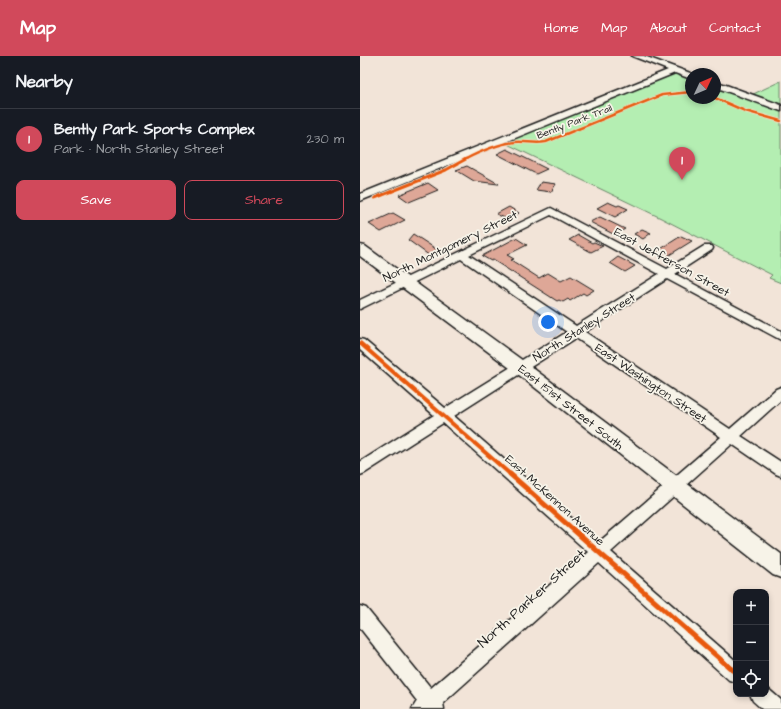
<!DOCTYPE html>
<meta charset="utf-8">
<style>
:root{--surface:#171b24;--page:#242831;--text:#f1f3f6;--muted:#9ea1a6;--line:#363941;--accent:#d1495b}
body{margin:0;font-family:"Architects Daughter",sans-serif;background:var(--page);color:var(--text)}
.controls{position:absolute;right:12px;bottom:12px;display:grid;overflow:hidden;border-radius:8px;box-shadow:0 2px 6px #0003}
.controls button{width:36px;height:36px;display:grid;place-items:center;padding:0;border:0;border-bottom:1px solid var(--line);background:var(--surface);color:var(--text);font:20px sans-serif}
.compass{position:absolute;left:325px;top:12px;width:36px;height:36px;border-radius:50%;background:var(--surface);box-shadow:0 2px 6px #0003;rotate:46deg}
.you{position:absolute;left:188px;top:266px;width:14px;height:14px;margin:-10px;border:3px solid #fff;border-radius:50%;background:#1a73e8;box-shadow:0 0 0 6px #1a73e833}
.badge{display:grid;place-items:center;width:26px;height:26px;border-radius:50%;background:var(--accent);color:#fff;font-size:13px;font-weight:700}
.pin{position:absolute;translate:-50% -33px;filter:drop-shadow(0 1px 2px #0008)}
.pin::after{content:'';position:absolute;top:21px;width:14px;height:12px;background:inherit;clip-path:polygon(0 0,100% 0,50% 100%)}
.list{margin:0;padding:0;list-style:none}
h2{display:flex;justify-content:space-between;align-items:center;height:52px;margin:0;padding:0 16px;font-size:17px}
h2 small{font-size:13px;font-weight:400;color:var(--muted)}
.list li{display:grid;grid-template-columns:26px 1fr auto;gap:12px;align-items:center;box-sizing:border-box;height:60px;padding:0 16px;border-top:1px solid var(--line)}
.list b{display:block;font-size:15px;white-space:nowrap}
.list p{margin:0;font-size:13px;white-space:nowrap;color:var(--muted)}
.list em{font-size:13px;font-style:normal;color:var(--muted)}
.actions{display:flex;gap:8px;padding:12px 16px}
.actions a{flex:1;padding:9px 0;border:1px solid var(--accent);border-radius:8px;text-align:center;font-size:14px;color:var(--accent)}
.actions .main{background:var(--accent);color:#fff}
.icon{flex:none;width:22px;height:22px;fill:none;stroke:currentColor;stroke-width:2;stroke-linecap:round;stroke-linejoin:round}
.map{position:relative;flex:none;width:421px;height:653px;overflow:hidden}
header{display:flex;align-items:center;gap:24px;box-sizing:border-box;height:56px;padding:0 20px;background:var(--accent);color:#fff}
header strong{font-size:19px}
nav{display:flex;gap:22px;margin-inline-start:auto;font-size:14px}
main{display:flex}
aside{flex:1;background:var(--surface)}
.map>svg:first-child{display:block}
.green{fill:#b4eeb2;stroke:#688567}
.building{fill:#dea797;stroke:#1c1c1c}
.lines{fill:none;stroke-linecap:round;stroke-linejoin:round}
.minor-casing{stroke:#1c1c1c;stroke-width:3}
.tertiary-casing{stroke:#1c1c1c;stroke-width:3}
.secondary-casing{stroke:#1c1c1c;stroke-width:3}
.minor{fill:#f7f3e8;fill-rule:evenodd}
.tertiary{fill:#f7f3e8;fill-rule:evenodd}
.secondary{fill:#f7f3e8;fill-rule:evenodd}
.cycleway-far3-casing{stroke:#f7f3e8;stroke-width:4}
.cycleway-far2-casing{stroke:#f7f3e8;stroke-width:5}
.cycleway-far1-casing{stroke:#f7f3e8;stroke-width:6}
.cycleway-casing{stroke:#f7f3e8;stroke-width:8}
.cycleway-far3{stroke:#e8590c;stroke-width:2.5}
.cycleway-far2{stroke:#e8590c;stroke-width:3}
.cycleway-far1{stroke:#e8590c;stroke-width:4}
.cycleway{stroke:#e8590c;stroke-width:5}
.labels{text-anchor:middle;stroke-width:3.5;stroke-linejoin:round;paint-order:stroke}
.far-street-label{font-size:10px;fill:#1c1c1c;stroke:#f7f3e8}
.street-label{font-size:12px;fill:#1c1c1c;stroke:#f7f3e8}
.near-street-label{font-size:14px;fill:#1c1c1c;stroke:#f7f3e8}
</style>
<header>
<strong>Map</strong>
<nav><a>Home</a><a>Map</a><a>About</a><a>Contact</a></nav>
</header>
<main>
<aside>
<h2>Nearby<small></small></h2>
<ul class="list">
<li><span class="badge">1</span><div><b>Bently Park Sports Complex</b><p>Park · North Stanley Street</p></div><em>230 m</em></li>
</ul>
<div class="actions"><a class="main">Save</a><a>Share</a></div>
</aside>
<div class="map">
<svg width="421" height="653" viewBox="0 0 421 653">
<rect width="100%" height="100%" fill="#f2e4d8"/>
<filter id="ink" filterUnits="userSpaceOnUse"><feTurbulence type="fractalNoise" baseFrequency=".025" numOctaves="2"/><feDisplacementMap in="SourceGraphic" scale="8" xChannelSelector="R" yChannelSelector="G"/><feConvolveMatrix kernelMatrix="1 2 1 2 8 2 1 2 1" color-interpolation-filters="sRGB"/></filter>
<g filter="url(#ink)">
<polygon class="green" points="316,14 331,20 331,42 355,42 355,28 389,40 421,25 421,227 409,222 412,219 301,162 143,86"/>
<g class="building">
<polygon points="147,93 187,113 176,118 137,98"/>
<polygon points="107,110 139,128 138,128 114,125 96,114"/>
<polygon points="181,126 196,128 191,136 176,134"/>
<polygon points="68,127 78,134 49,146 39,139"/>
<polygon points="248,146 257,150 259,149 268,153 255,161 237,152"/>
<polygon points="149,151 159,157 147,163 136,158"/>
<polygon points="33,157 45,164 21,176 9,168"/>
<polygon points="240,161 265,173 255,179 230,166"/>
<polygon points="282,173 291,177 283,183 274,178"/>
<polygon points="53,178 79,195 70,200 48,184"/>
<polygon points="218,179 232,187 234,186 243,190 231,196 209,184"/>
<polygon points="321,180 332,185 306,201 296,196"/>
<polygon points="156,182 167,189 147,199 154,203 151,204 179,222 188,217 201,225 211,220 234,234 226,239 223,237 210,245 208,243 203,246 199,244 197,245 133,204 131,205 122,200"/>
<polygon points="258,201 275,210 265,216 250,207"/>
</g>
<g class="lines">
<g class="minor-casing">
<g id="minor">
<path d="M191,152L307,213L344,190H352L353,192L352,194L315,218L421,275V284L307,223L225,276L370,373L416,333L421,331V344L381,380L421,406V420L416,418L372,388L251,496L376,605V626L369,624L239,507L83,647L84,653H52L57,645L0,572V550L6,552L71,632L228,496L83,367L5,417L0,419V406L74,359L0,294V283L4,284L85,352L207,276L101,203L0,253V244ZM191,159L299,218L216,270L109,199ZM216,282L361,381L239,486L94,360Z"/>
<polygon points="406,631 421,644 421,653 402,653 393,645 390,638 406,638"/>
</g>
</g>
<g class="tertiary-casing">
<g id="tertiary">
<polygon points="272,0 284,0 333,18 331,18 331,23 315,17 0,145 0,138 308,14"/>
<polygon points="355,25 421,49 421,55 355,31"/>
</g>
</g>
<g class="secondary-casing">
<polygon id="secondary" points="0,189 5,190 166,307 421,498 421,522 413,519 154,315 0,200"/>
</g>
<use href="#minor" class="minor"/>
<use href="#tertiary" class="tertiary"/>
<use href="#secondary" class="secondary"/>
<g class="cycleway-far3-casing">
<g id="cycleway-far3">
<polyline points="355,42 385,55 421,65"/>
<path d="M104,104C119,96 138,88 155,86C165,85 175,88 186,86L302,39L331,36"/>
</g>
</g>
<g class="cycleway-far2-casing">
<polyline id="cycleway-far2" points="15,142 86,114 106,103"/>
</g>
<g class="cycleway-far1-casing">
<polyline id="cycleway-far1" points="0,287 151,419"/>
</g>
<g class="cycleway-casing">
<polyline id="cycleway" points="150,418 376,617"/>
</g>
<use href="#cycleway-far3" class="cycleway-far3"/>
<use href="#cycleway-far2" class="cycleway-far2"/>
<use href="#cycleway-far1" class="cycleway-far1"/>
<use href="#cycleway" class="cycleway"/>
</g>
</g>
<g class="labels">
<g class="far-street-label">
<text transform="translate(214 65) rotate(-21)" y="4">Bently Park Trail</text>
</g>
<g class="street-label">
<text transform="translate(90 190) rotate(-26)" y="4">North Montgomery Street</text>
<text transform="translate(312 206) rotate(29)" y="4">East Jefferson Street</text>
<text transform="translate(224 271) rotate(-32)" y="4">North Stanley Street</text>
<text transform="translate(291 327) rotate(34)" y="4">East Washington Street</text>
<text transform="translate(211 351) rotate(38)" y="4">East 151st Street South</text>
<text transform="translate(195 444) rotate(42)" y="4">East McKennon Avenue</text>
</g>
<g class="near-street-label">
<text transform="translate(171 542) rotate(-42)" y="5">North Parker Street</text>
</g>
</g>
</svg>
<div class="controls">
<button>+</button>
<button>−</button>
<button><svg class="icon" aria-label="locate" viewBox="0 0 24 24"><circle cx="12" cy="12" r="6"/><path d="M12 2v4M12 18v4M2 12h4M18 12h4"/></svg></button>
</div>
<svg class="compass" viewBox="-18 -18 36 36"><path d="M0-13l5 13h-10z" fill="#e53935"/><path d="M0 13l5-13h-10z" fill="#9ea1a6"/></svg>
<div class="you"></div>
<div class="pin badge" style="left:322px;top:124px">1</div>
</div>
</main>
